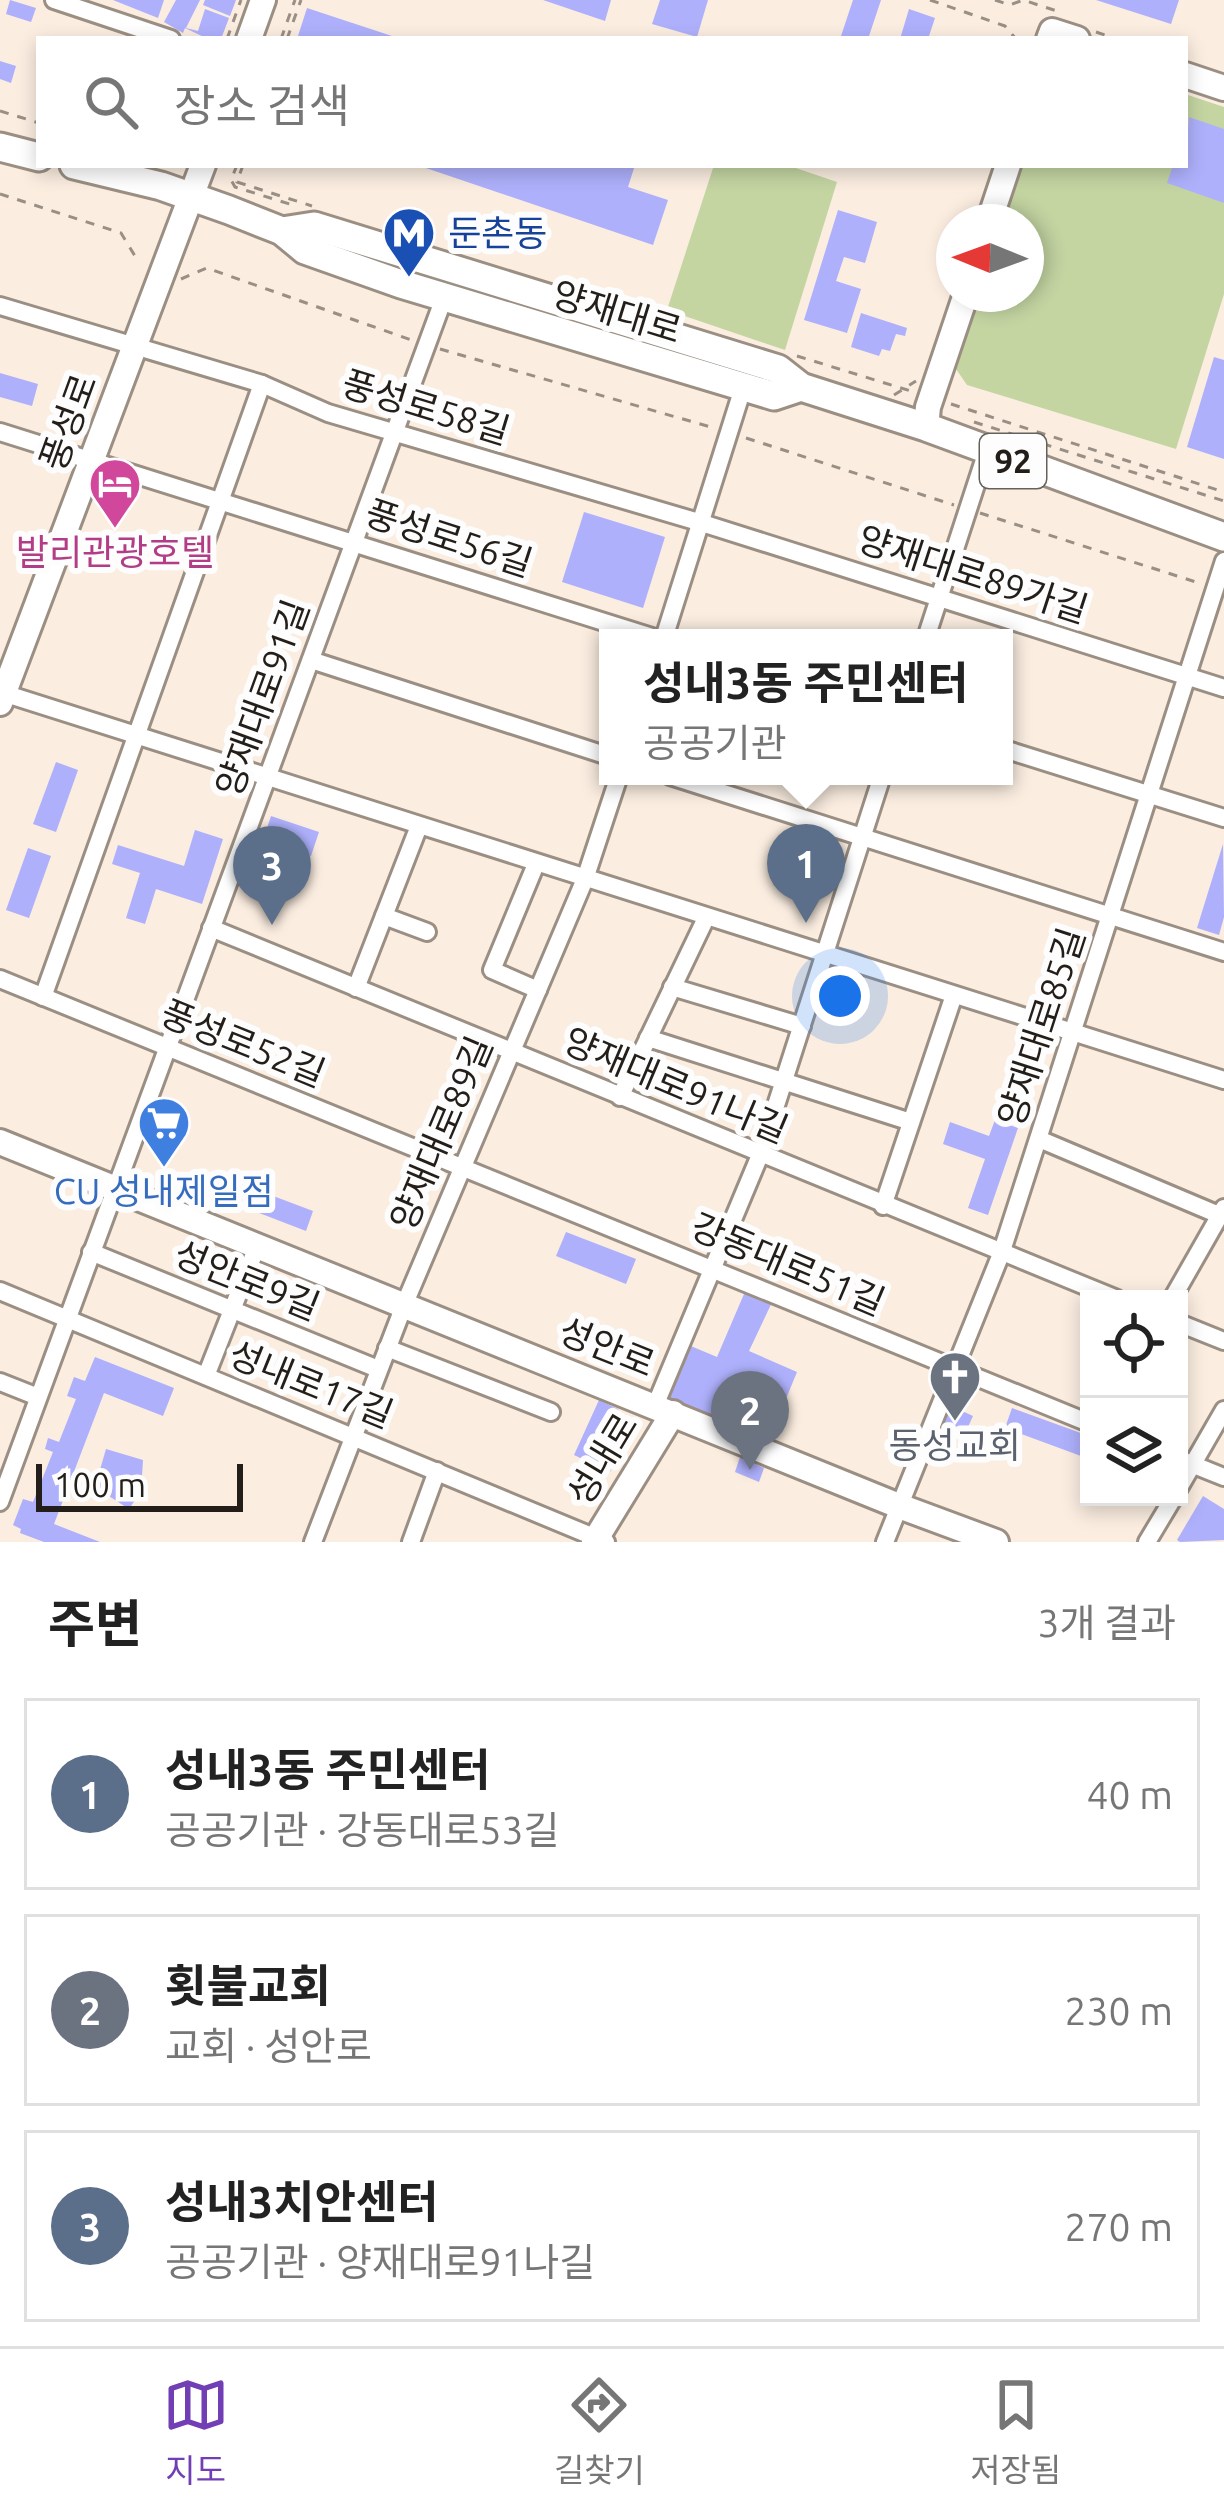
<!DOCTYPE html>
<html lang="ko">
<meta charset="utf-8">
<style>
:root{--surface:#fff;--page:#f6f6f6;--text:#222;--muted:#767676;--line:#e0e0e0;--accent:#713eb5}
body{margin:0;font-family:Ubuntu,"Noto Sans KR",sans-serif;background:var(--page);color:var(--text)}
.controls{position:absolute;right:36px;bottom:36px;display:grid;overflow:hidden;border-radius:0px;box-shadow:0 6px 18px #0003}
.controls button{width:108px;height:108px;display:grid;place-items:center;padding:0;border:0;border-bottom:3px solid var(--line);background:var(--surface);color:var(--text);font:60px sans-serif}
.compass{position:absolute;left:936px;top:204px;width:108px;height:108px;border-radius:50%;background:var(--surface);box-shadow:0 6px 18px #0003;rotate:271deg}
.scale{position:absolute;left:36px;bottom:30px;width:207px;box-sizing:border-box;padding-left:12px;border:6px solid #231e19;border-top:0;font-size:33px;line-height:42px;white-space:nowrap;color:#231e19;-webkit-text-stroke:9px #fdfdfd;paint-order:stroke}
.you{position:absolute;left:840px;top:996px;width:42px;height:42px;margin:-30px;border:9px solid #fff;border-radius:50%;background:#1a73e8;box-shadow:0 0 0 18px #1a73e833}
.badge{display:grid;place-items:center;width:78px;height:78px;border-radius:50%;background:var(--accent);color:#fff;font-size:39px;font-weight:700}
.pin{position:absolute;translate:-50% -99px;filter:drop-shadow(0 3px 6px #0008)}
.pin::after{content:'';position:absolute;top:63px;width:42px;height:36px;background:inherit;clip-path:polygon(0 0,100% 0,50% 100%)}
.popup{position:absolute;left:599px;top:629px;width:414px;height:156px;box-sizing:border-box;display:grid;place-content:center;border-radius:0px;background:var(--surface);filter:drop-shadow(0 3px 9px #0005);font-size:39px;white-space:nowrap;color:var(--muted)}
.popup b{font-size:45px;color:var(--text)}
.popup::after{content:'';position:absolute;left:50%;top:100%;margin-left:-24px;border:24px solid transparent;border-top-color:var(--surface)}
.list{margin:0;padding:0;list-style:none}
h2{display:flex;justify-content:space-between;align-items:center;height:156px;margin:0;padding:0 48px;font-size:51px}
h2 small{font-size:39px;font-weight:400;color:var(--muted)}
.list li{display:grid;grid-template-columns:78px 1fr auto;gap:36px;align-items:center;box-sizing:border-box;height:192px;margin:0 24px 24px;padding:0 24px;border:3px solid var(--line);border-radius:0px}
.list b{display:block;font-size:45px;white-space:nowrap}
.list p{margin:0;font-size:39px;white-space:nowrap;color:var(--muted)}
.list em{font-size:39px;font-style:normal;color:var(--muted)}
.icon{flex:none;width:66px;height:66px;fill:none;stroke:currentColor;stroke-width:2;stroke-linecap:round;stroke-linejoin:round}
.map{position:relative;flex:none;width:1224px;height:1542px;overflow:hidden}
.search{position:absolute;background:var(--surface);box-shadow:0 6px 18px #0003;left:36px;right:36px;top:36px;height:132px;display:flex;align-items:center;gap:30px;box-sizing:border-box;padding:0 42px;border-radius:0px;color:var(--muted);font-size:45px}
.sheet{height:804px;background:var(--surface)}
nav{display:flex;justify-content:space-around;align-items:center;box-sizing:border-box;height:168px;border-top:3px solid var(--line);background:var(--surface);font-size:33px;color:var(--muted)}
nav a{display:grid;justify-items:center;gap:6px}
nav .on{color:var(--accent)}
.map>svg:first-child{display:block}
.green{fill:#c4d5a2}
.building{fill:#aeb0fb}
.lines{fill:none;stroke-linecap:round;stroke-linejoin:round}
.street-casing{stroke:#9b8f83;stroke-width:22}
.secondary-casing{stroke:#9b8f83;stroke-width:30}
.primary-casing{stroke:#9b8f83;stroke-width:33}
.path{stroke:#998f85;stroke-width:3;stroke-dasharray:9 9;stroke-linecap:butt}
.street{stroke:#fff;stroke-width:16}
.secondary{stroke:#fff;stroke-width:24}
.primary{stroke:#fff;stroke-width:27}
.labels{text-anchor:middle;stroke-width:12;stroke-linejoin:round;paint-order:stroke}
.shield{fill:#fdfdfd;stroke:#64615d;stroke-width:3}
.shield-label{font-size:33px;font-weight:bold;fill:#231e19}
.transit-label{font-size:36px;fill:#164399;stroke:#fdfdfd;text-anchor:start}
.street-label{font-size:36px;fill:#231e19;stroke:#fdfdfd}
.hotel-label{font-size:36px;fill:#b23c85;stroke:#fdfdfd}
.shop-label{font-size:36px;fill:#366cbe;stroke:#fdfdfd}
.worship-label{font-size:36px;fill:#5b616d;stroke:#fdfdfd}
</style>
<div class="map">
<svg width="1224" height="1542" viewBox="0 0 1224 1542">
<rect width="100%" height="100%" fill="#fbede0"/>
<g class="green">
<polygon points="1185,94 1224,107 1224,294 1176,449 967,385 956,369 980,294 1026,294 1026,222 1003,222 1022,165 1185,165"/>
<polygon points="714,165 787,165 837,182 785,350 667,310"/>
</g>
<g class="building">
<polygon points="10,0 36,8 31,22 6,14"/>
<polygon points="113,0 164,0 158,18"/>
<polygon points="176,0 200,0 186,28 198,31 205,9 229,18 221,39 208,39 185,28 183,33 164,22"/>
<polygon points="205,0 236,0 230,16 203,5"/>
<polygon points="543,0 611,0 605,21"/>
<polygon points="660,0 708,0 697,37 652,24"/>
<polygon points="853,0 881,0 868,39 840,39"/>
<polygon points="1096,0 1179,0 1171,24"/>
<polygon points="307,8 398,38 398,39 297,39"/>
<polygon points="909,9 935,18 928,39 900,39"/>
<polygon points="0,61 16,66 11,83 0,79"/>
<polygon points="1189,117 1224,129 1224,203 1167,183 1173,165 1185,165"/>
<polygon points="417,165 635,165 628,187 668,200 653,245"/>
<polygon points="838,210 877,222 865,263 844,257 836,281 861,289 847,333 804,320"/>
<polygon points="861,313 907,328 905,336 896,334 890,351 882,349 879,356 851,347"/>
<polygon points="1214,357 1224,360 1224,459 1187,447"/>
<polygon points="0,373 38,384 32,406 0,397"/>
<polygon points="584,512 665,537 643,608 562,582"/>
<polygon points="56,762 78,770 56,832 33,824"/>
<polygon points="271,816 319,832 311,856 263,840"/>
<polygon points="195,830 223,839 202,904 156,889 145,924 126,918 140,873 112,864 118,845 184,866"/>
<polygon points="1223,844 1224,917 1219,935 1197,928"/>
<polygon points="28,848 51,856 29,918 6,910"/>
<polygon points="995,1120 1018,1128 988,1215 968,1208 985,1159 943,1144 950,1122 989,1136"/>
<polygon points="236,1182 313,1211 306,1231 228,1201"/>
<polygon points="566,1232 636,1259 626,1284 556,1256"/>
<polygon points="747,1287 774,1298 749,1351 797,1372 767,1445 664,1403 686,1344 717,1357"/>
<polygon points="95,1357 174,1388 163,1416 104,1393 54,1524 100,1542 44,1542 20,1533 21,1529 13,1525 23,1499 33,1502 53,1452 45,1449 48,1438 59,1442 76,1399 67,1396 74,1377 85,1381"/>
<polygon points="599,1400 618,1409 629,1433 610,1472 574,1455"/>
<polygon points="947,1404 973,1416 962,1440 937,1429"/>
<polygon points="1012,1408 1089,1436 1089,1459 1005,1428"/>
<polygon points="106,1449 143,1460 141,1491 129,1509 95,1487"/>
<polygon points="740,1457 764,1468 759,1482 735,1472"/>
<polygon points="1203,1496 1224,1509 1224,1540 1180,1542 1177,1540"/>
</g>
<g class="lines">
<g class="street-casing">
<g id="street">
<polyline points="54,0 171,39"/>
<polyline points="0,306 262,384 328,413 702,523 1224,688"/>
<polyline points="0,432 655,638"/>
<polyline points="664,638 743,388"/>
<polyline points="926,638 987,451"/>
<polyline points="311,660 608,756"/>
<polyline points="0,692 1224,1080"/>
<polyline points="1004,749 1224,818"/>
<polyline points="670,776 1224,952"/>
<polyline points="536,864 492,970 538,990"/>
<polyline points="384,916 427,932"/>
<polyline points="211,928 1117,1299"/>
<polyline points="0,979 1089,1423"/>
<polyline points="672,987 802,1026"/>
<polyline points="356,988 419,826"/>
<polyline points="43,997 262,384"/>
<polyline points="648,1038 911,1122"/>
<polyline points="620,1097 706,918"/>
<polyline points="1039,1139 1219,1215"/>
<polyline points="883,1206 954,995"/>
<polyline points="91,1252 378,1369"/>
<polyline points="0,1291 606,1542"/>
<polyline points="1172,1299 1224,1208"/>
<polyline points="1179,1323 1224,1341"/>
<polyline points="387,1348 551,1412"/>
<polyline points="206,1376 258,1244"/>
<polyline points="0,1382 38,1397"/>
<polyline points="655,1406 760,1155 882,776"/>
<polyline points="1179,1459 1224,1477"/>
<polyline points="1179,1488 1224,1410"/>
<polyline points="0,1502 444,298"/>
<polyline points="313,1542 405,1303 585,879 619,776"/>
<polyline points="411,1542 437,1471"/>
<polyline points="885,1542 1001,1254 1224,561"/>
<polyline points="1147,1542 1174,1497"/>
</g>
</g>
<g class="secondary-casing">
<g id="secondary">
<polyline points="249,39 263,0"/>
<polyline points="1049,39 1052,31 1077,39"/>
<polyline points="1185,75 1224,88"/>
<polyline points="989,222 1008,165"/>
<polyline points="926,427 928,407 966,294"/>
<polyline points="0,703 203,165"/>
<polyline points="0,1142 899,1506 996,1542"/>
<polyline points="594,1542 673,1413"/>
</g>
</g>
<g class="primary-casing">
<g id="primary">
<polyline points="0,147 39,157"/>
<polyline points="74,165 161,186 229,210 282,231 305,250 401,284 774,396 801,387"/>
<polyline points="282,231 314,226 778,369 801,387 926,427 1224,537"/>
</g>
</g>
<g class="path">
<polyline points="930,0 1005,26 1016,39"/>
<polyline points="995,0 1010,5 1023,0 1063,13"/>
<polyline points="1096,32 1117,39"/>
<polyline points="227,39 241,0"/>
<polyline points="281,39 295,0"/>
<polyline points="287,39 301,0"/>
<polyline points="0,111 39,123"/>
<polyline points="237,165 231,180 235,187 296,206"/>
<polyline points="243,165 237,182 312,206"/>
<polyline points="0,194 121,233 135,256"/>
<polyline points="181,279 207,268 414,341"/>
<polyline points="440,349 714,428"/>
<polyline points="797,356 914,392"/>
<polyline points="894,395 916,381"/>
<polyline points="951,404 1224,492"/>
<polyline points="974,422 1224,501"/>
<polyline points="746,438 954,505"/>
<polyline points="980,513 1199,583"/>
</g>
<use href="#street" class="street"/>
<use href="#secondary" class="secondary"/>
<use href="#primary" class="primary"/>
</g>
<defs>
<g id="metro-pin" transform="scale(2.7)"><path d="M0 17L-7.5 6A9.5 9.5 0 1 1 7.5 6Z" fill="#1a4fb4" stroke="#fdfdfd"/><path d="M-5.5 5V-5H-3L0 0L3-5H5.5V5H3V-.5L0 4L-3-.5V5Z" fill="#fff"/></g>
<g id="hotel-pin" transform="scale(2.7)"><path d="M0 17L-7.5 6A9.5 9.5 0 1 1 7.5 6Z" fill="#d1479c" stroke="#fdfdfd"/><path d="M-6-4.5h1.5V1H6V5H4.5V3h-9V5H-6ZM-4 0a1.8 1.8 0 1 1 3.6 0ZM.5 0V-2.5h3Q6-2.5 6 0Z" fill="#fff"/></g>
<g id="supermarket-pin" transform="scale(2.7)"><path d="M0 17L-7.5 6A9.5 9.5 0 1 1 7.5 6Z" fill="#3f7fe0" stroke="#fdfdfd"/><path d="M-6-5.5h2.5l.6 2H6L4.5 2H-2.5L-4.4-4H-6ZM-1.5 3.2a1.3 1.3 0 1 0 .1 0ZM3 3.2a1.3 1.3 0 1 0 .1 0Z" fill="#fff"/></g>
<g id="church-pin" transform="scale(2.7)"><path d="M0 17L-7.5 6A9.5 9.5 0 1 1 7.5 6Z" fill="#6b7280" stroke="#fdfdfd"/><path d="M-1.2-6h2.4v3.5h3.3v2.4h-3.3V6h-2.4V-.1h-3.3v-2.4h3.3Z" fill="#fff"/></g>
</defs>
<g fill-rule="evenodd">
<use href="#metro-pin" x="409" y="233"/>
<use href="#hotel-pin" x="115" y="484"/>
<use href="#supermarket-pin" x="164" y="1123"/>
<use href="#church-pin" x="955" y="1377"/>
</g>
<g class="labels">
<rect class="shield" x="980" y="434" width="66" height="54" rx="9"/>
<g class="shield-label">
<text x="1013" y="473">92</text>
</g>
<g class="transit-label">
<text x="448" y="246">둔촌동</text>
</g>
<g class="street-label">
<text transform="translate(617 312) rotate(17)" y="13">양재대로</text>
<text transform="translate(426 407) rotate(17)" y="13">풍성로58길</text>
<text transform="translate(68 422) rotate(-70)" y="13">풍성로</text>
<text transform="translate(449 538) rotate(18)" y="13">풍성로56길</text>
<text transform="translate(973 574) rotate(18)" y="13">양재대로89가길</text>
<text transform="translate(262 698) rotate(-70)" y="13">양재대로91길</text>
<text transform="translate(1041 1027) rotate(-72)" y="13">양재대로85길</text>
<text transform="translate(243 1043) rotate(22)" y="13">풍성로52길</text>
<text transform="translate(676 1085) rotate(23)" y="13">양재대로91나길</text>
<text transform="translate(441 1133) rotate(-67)" y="13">양재대로89길</text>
<text transform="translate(788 1264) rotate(23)" y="13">강동대로51길</text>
<text transform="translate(247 1280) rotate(22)" y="13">성안로9길</text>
<text transform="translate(607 1347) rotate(22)" y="13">성안로</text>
<text transform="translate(311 1384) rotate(22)" y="13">성내로17길</text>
<text transform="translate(602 1459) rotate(-59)" y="13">성내로</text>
</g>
<g class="hotel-label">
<text x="115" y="565">발리관광호텔</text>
</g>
<g class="shop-label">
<text x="164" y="1204">CU 성내제일점</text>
</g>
<g class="worship-label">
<text x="955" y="1458">동성교회</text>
</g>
</g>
</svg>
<div class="controls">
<button><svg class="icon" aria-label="locate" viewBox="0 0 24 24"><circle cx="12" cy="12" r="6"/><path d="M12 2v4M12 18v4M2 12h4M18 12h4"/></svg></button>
<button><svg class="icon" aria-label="layers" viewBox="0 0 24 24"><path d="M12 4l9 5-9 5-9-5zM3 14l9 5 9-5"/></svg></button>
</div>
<svg class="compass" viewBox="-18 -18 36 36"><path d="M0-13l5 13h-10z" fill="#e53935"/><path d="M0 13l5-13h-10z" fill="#767676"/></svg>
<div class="scale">100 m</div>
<div class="you"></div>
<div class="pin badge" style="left:806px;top:923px;background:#5c6f8a">1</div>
<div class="popup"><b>성내3동 주민센터</b>공공기관</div>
<div class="pin badge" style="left:750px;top:1470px;background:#6b7280">2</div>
<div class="pin badge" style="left:272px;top:925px;background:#5c6f8a">3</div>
<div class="search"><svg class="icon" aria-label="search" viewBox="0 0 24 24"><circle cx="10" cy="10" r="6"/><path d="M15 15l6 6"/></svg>장소 검색</div>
</div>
<section class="sheet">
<h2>주변<small>3개 결과</small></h2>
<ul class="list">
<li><span class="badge" style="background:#5c6f8a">1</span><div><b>성내3동 주민센터</b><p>공공기관 · 강동대로53길</p></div><em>40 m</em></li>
<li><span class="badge" style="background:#6b7280">2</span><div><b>횟불교회</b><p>교회 · 성안로</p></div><em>230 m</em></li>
<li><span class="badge" style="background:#5c6f8a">3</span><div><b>성내3치안센터</b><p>공공기관 · 양재대로91나길</p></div><em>270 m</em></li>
</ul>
</section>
<nav>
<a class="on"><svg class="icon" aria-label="map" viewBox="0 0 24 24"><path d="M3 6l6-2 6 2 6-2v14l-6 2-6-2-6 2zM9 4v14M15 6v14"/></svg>지도</a>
<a><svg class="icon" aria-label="directions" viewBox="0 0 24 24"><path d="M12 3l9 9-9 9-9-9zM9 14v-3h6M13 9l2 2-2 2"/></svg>길찾기</a>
<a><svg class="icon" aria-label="saved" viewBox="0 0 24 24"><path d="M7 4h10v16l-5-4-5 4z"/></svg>저장됨</a>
</nav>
